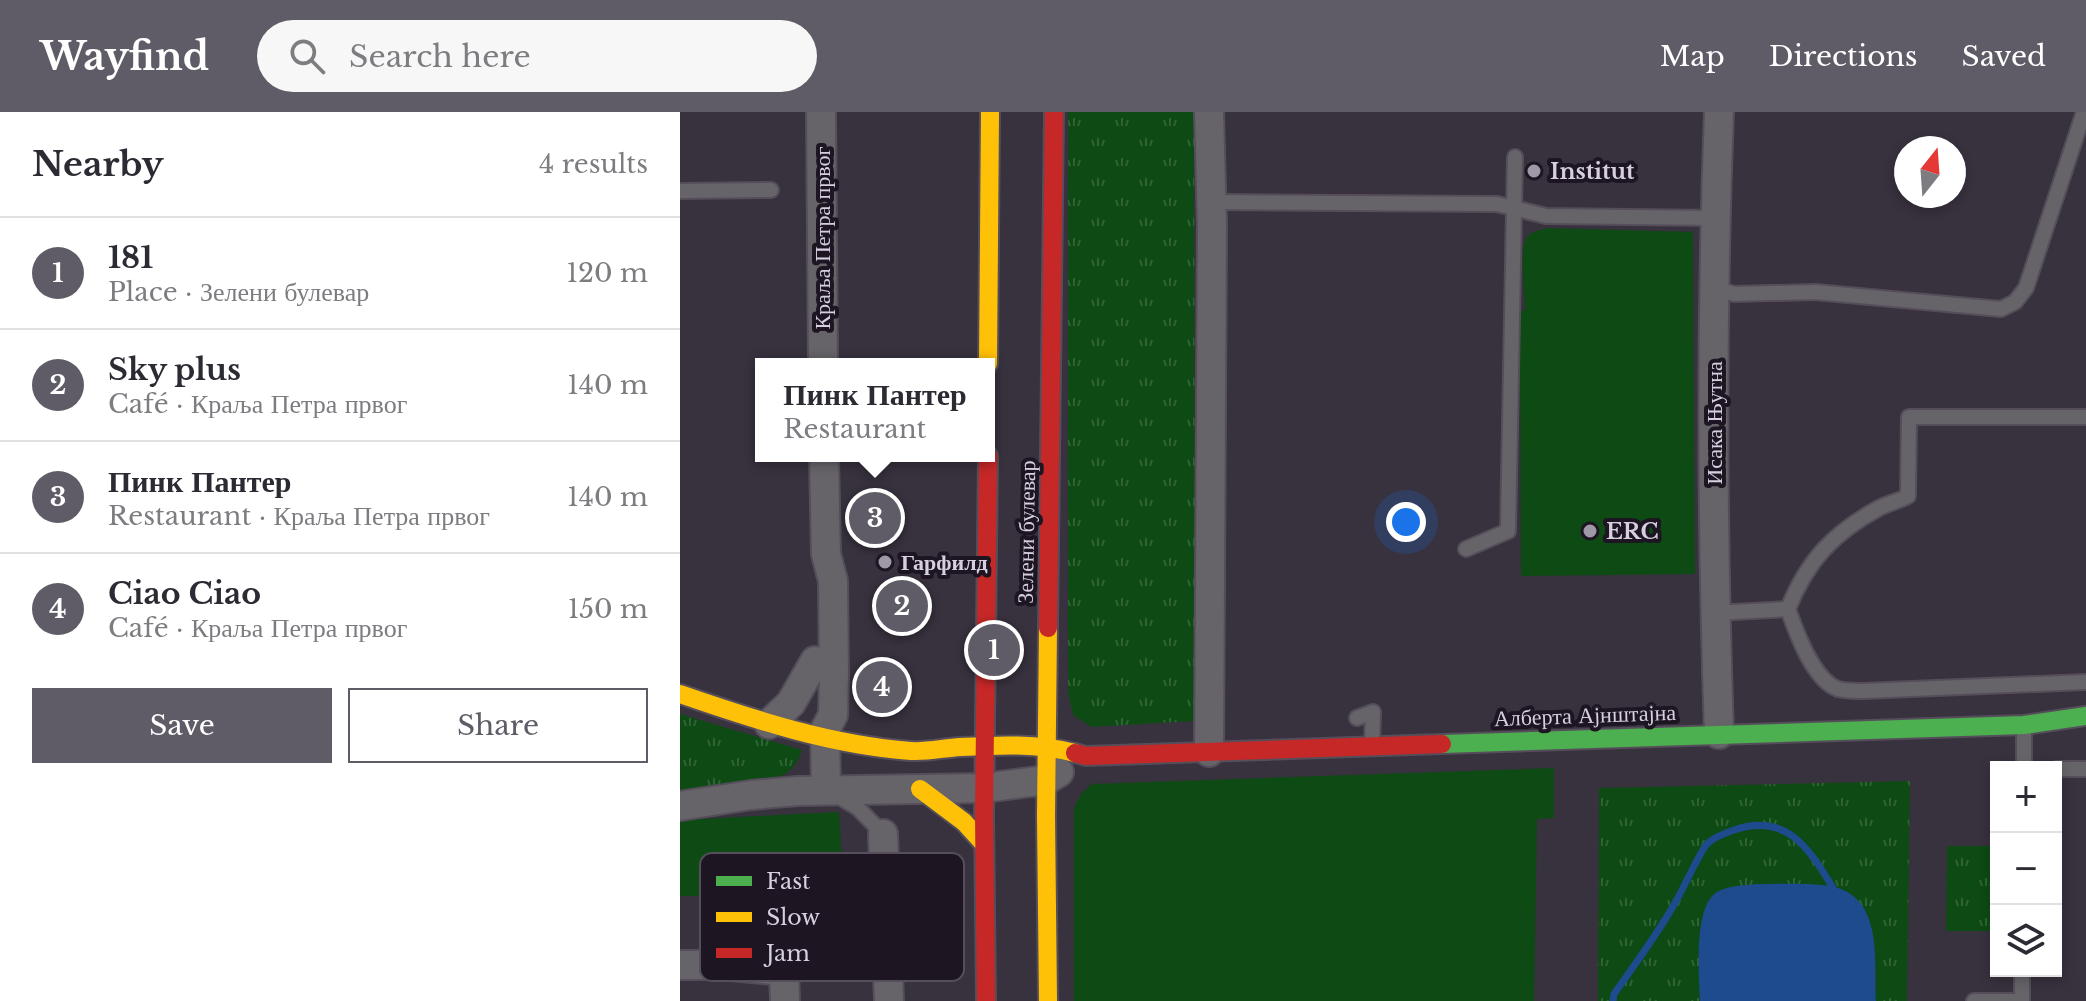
<!DOCTYPE html>
<meta charset="utf-8">
<style>
:root{--surface:#fff;--page:#f7f7f7;--text:#2b2b33;--muted:#7c7c81;--line:#e1e1e2;--accent:#5f5c67}
body{margin:0;font-family:"Libre Baskerville",serif;background:var(--page);color:var(--text)}
.controls{position:absolute;right:24px;bottom:24px;display:grid;overflow:hidden;border-radius:0px;box-shadow:0 4px 12px #0003}
.controls button{width:72px;height:72px;display:grid;place-items:center;padding:0;border:0;border-bottom:2px solid var(--line);background:var(--surface);color:var(--text);font:40px sans-serif}
.compass{position:absolute;left:1214px;top:24px;width:72px;height:72px;border-radius:50%;background:var(--surface);box-shadow:0 4px 12px #0003;rotate:17deg}
.you{position:absolute;left:726px;top:410px;width:28px;height:28px;margin:-20px;border:6px solid #fff;border-radius:50%;background:#1a73e8;box-shadow:0 0 0 12px #1a73e833}
.badge{display:grid;place-items:center;width:52px;height:52px;border-radius:50%;background:var(--accent);color:#fff;font-size:26px;font-weight:700}
.pin{position:absolute;translate:-50% -50%;border:4px solid #fff;box-shadow:0 2px 8px #0006}
.popup{position:absolute;left:75px;top:246px;width:240px;height:104px;box-sizing:border-box;display:grid;place-content:center;border-radius:0px;background:var(--surface);filter:drop-shadow(0 2px 6px #0005);font-size:26px;white-space:nowrap;color:var(--muted)}
.popup b{font-size:30px;color:var(--text)}
.popup::after{content:'';position:absolute;left:50%;top:100%;margin-left:-16px;border:16px solid transparent;border-top-color:var(--surface)}
.list{margin:0;padding:0;list-style:none}
h2{display:flex;justify-content:space-between;align-items:center;height:104px;margin:0;padding:0 32px;font-size:34px}
h2 small{font-size:26px;font-weight:400;color:var(--muted)}
.list li{display:grid;grid-template-columns:52px 1fr auto;gap:24px;align-items:center;box-sizing:border-box;height:112px;padding:0 32px;border-top:2px solid var(--line)}
.list b{display:block;font-size:30px;white-space:nowrap}
.list p{margin:0;font-size:26px;white-space:nowrap;color:var(--muted)}
.list em{font-size:26px;font-style:normal;color:var(--muted)}
.actions{display:flex;gap:16px;padding:24px 32px}
.actions a{flex:1;padding:18px 0;border:2px solid var(--accent);border-radius:0px;text-align:center;font-size:28px;color:var(--accent)}
.actions .main{background:var(--accent);color:#fff}
.icon{flex:none;width:44px;height:44px;fill:none;stroke:currentColor;stroke-width:2;stroke-linecap:round;stroke-linejoin:round}
.map{position:relative;flex:none;width:1406px;height:889px;overflow:hidden}
header{display:flex;align-items:center;gap:48px;box-sizing:border-box;height:112px;padding:0 40px;background:var(--accent);color:#fff}
header strong{font-size:38px}
nav{display:flex;gap:44px;margin-inline-start:auto;font-size:28px}
.search{width:560px;height:72px;background:var(--page);display:flex;align-items:center;gap:20px;box-sizing:border-box;padding:0 28px;border-radius:44px;color:var(--muted);font-size:30px}
main{display:flex}
aside{flex:1;background:var(--surface)}
.map>svg:first-child{display:block}
.grass{fill:#0e4a14}
.park{fill:url(#park-tufts)}
.water{fill:#1d4b8e}
.lines{fill:none;stroke-linecap:round;stroke-linejoin:round}
.stream{stroke:#1d4b8e;stroke-width:7}
.lane-casing{stroke:#554e5a;stroke-width:18}
.street-casing{stroke:#554e5a;stroke-width:32}
.fast-casing{stroke:#554e5a;stroke-width:22}
.slow-casing{stroke:#554e5a;stroke-width:22}
.jam-casing{stroke:#554e5a;stroke-width:22}
.lane{stroke:#666469;stroke-width:14}
.street{stroke:#666469;stroke-width:28}
.fast{stroke:#4caf50;stroke-width:18}
.slow{stroke:#ffc107;stroke-width:18}
.jam{stroke:#c62828;stroke-width:18}
.poi-dot{fill:#9f98a7;stroke:#1d1622;stroke-width:3}
.labels{text-anchor:middle;stroke-width:8;stroke-linejoin:round;paint-order:stroke}
.poi-label{font-size:22px;font-weight:bold;fill:#d7cfdf;stroke:#1d1622;text-anchor:start}
.street-label{font-size:22px;fill:#d7cfdf;stroke:#1d1622}
.key{fill:#1d1622;stroke:#554e5b;stroke-width:2}
.key-label{font-size:22px;fill:#d7cfdf}
</style>
<header>
<strong>Wayfind</strong>
<div class="search"><svg class="icon" aria-label="search" viewBox="0 0 24 24"><circle cx="10" cy="10" r="6"/><path d="M15 15l6 6"/></svg>Search here</div>
<nav><a>Map</a><a>Directions</a><a>Saved</a></nav>
</header>
<main>
<aside>
<h2>Nearby<small>4 results</small></h2>
<ul class="list">
<li><span class="badge">1</span><div><b>181</b><p>Place · Зелени булевар</p></div><em>120 m</em></li>
<li><span class="badge">2</span><div><b>Sky plus</b><p>Café · Краља Петра првог</p></div><em>140 m</em></li>
<li><span class="badge">3</span><div><b>Пинк Пантер</b><p>Restaurant · Краља Петра првог</p></div><em>140 m</em></li>
<li><span class="badge">4</span><div><b>Ciao Ciao</b><p>Café · Краља Петра првог</p></div><em>150 m</em></li>
</ul>
<div class="actions"><a class="main">Save</a><a>Share</a></div>
</aside>
<div class="map">
<svg width="1406" height="889" viewBox="0 0 1406 889">
<defs>
<pattern id="park-tufts" width="24" height="20" patternUnits="userSpaceOnUse" patternTransform="scale(2)"><rect width="24" height="20" fill="#0e4a14"/><path d="M3 7l-1-3M5 7V3M7 7l1-3M15 17l-1-3M17 17v-4M19 17l1-3" fill="none" stroke="#306336"/></pattern>
</defs>
<rect width="100%" height="100%" fill="#38313e"/>
<g class="grass">
<path d="M868,116L1013,120L1015,462L841,464L840,199L845,198C845,181 839,141 846,127C850,119 860,118 868,116Z"/>
<polygon points="874,656 874,706 857,707 854,889 394,889 394,696 401,682 412,672"/>
<polygon points="159,700 164,787 108,783 0,784 0,708"/>
</g>
<g class="park">
<polygon points="388,0 514,0 515,609 411,615 393,603 388,580"/>
<path d="M0,602L122,638C119,646 116,654 108,660C89,674 26,678 0,682Z"/>
<polygon points="1230,669 1227,889 918,889 919,676"/>
<polygon points="1267,734 1316,734 1316,819 1266,819"/>
</g>
<path class="water" d="M1080,772C1100,772 1145,770 1161,777C1203,793 1194,854 1196,889H1020C1019,865 1013,794 1037,780C1049,773 1067,773 1080,772Z"/>
<g class="lines">
<path class="stream" d="M933,889L934,882C955,852 977,823 995,791C1003,778 1019,741 1027,732C1034,725 1045,721 1054,718C1106,700 1129,736 1153,776"/>
<g class="lane-casing">
<g id="lane">
<polyline points="0,79 91,78"/>
<polyline points="531,90 817,92 866,104 1035,106"/>
<polyline points="1034,176 1054,182 1135,180 1321,197 1335,190 1346,176 1404,0"/>
<path d="M1406,305H1229L1228,384C1219,389 1209,391 1199,396C1153,421 1127,449 1108,497C1116,520 1133,568 1158,577C1166,579 1175,579 1183,579L1406,570"/>
<polyline points="786,437 828,419 835,45"/>
<polyline points="1035,501 1108,497"/>
<polyline points="677,606 693,600 692,634"/>
<polyline points="1344,617 1344,655"/>
<polyline points="1376,657 1406,657"/>
<polyline points="158,684 178,696 203,722"/>
<polyline points="1342,859 1342,889"/>
<polyline points="1294,889 1341,889"/>
</g>
</g>
<g class="street-casing">
<g id="street">
<polyline points="141,0 143,252"/>
<path d="M1039,0C1031,207 1032,415 1039,622"/>
<polyline points="144,344 146,442 153,469 154,567 153,603 145,618 146,678"/>
<polyline points="89,612 111,591 135,549"/>
<polyline points="529,640 532,114 529,0"/>
<polyline points="0,694 71,683 118,679 304,676 366,668 379,660"/>
<polyline points="203,722 209,889"/>
<polyline points="0,853 41,853 104,859 105,889"/>
</g>
</g>
<g class="fast-casing">
<polyline id="fast" points="762,632 1344,613 1406,604"/>
</g>
<g class="slow-casing">
<g id="slow">
<polyline points="308,252 310,0"/>
<path d="M0,582C75,608 151,633 231,639C247,640 264,636 280,635C318,633 358,631 395,641"/>
<polyline points="240,677 284,710 304,732"/>
<polyline points="368,889 366,704 368,516"/>
</g>
</g>
<g class="jam-casing">
<g id="jam">
<polyline points="368,516 374,0"/>
<polyline points="395,641 406,644 762,632"/>
<polyline points="306,889 304,703 308,344"/>
</g>
</g>
<use href="#lane" class="lane"/>
<use href="#street" class="street"/>
<use href="#fast" class="fast"/>
<use href="#slow" class="slow"/>
<use href="#jam" class="jam"/>
</g>
<g class="poi-dot">
<circle cx="854" cy="59" r="8"/>
<circle cx="910" cy="419" r="8"/>
<circle cx="205" cy="450" r="8"/>
</g>
<g class="labels">
<g class="poi-label">
<text x="870" y="67">Institut</text>
<text x="926" y="427">ERC</text>
<text x="221" y="458">Гарфилд</text>
</g>
<g class="street-label">
<text transform="translate(142 126) rotate(-90)" y="8">Краља Петра првог</text>
<text transform="translate(1034 311) rotate(-90)" y="8">Исака Њутна</text>
<text transform="translate(346 420) rotate(-89)" y="8">Зелени булевар</text>
<text transform="translate(905 603) rotate(-2)" y="8">Алберта Ајнштајна</text>
</g>
</g>
<rect x="20" y="741" width="264" height="128" rx="12" class="key"/>
<rect x="36" y="764" width="36" height="10" fill="#4caf50"/>
<rect x="36" y="800" width="36" height="10" fill="#ffc107"/>
<rect x="36" y="836" width="36" height="10" fill="#c62828"/>
<g class="key-label">
<text x="86" y="777">Fast</text>
<text x="86" y="813">Slow</text>
<text x="86" y="849">Jam</text>
</g>
</svg>
<div class="controls">
<button>+</button>
<button>−</button>
<button><svg class="icon" aria-label="layers" viewBox="0 0 24 24"><path d="M12 4l9 5-9 5-9-5zM3 14l9 5 9-5"/></svg></button>
</div>
<svg class="compass" viewBox="-18 -18 36 36"><path d="M0-13l5 13h-10z" fill="#e53935"/><path d="M0 13l5-13h-10z" fill="#7c7c81"/></svg>
<div class="you"></div>
<div class="pin badge" style="left:314px;top:538px">1</div>
<div class="pin badge" style="left:222px;top:494px">2</div>
<div class="pin badge" style="left:195px;top:406px">3</div>
<div class="popup"><b>Пинк Пантер</b>Restaurant</div>
<div class="pin badge" style="left:202px;top:575px">4</div>
</div>
</main>
